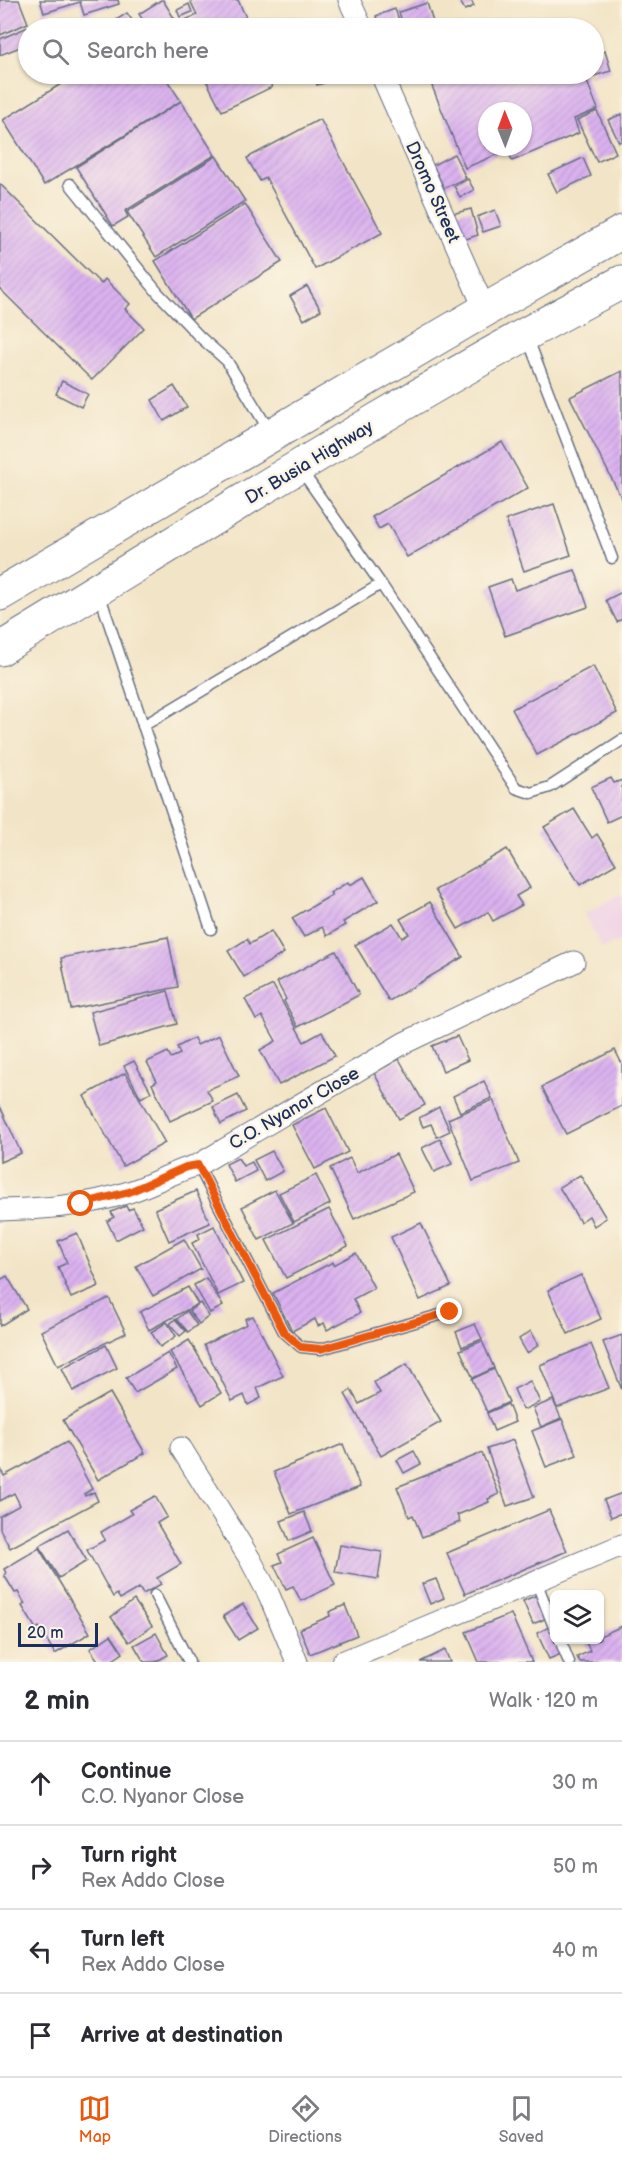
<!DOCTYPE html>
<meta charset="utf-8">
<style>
:root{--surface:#fff;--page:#f2f2f3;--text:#2b2b33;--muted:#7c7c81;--line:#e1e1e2;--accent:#ea580c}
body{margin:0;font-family:"Balsamiq Sans",sans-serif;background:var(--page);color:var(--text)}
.controls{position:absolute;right:18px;bottom:18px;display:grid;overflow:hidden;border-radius:9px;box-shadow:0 2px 4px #0004}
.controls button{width:54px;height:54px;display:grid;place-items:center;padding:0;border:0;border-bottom:2px solid var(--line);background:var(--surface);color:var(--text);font:30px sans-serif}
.compass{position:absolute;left:478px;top:102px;width:54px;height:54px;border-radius:50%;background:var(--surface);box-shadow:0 2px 4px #0004;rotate:359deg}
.scale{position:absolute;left:18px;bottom:15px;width:80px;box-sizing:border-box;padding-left:6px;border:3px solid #1b2f5e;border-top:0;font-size:16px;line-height:21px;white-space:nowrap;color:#1b2f5e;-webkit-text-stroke:4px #fcf5e5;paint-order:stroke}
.stop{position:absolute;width:18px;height:18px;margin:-14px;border:4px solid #ea580c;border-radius:50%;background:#fff}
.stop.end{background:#ea580c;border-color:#fff;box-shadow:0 2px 6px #0008}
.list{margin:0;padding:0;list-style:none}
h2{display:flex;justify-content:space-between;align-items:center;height:78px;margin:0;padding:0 24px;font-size:26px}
h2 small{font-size:20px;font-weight:400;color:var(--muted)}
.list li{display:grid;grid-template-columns:39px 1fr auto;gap:18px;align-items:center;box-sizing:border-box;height:84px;padding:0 24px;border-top:2px solid var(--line)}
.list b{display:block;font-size:22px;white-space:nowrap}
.list p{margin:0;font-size:20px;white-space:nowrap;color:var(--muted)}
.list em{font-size:20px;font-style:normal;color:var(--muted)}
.icon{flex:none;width:33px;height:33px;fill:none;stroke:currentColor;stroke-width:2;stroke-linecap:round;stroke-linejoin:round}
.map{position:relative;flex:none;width:622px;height:1662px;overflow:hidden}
.search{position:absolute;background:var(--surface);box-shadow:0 2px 4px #0004;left:18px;right:18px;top:18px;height:66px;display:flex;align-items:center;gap:15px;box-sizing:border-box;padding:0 21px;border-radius:33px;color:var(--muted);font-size:22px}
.sheet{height:414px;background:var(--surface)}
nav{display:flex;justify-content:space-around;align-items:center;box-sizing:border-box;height:84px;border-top:2px solid var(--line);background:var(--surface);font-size:16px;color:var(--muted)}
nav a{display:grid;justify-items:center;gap:3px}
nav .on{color:var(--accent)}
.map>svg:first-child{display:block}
.built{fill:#efd0e6}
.building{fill:url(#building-hatch);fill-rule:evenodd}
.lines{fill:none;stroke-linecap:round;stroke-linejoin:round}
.service-casing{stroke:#666e82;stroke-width:13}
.minor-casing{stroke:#666e82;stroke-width:23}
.trunk-casing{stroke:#666e82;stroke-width:35}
.service{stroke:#fff;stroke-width:10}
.minor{stroke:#fff;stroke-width:21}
.trunk{stroke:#fff;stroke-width:33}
.route{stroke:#ea580c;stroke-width:8}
.labels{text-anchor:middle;stroke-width:5;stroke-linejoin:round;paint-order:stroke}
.street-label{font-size:18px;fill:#1b2f5e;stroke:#fcf5e5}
</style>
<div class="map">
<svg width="622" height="1662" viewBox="0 0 622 1662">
<defs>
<pattern id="building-hatch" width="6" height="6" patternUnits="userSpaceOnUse" patternTransform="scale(1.5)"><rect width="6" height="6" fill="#dbb2ef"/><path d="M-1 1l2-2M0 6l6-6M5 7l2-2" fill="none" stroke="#bb99cf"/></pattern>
</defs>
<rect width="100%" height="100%" fill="#fcf5e5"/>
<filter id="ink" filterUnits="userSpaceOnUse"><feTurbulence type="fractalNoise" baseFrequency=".0167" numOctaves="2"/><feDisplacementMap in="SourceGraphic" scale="12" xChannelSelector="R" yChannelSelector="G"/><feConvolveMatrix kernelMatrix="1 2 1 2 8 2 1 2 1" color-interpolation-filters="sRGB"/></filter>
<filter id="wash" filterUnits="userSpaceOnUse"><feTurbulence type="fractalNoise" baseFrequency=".008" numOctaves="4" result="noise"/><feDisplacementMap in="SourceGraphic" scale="24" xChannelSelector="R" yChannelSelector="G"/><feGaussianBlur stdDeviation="1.35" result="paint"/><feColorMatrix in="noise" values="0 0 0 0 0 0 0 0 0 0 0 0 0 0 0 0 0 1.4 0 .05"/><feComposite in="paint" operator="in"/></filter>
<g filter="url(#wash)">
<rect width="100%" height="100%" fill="#f2e4c6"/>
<polygon class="built" points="622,894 622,940 602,948 584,914"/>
<g id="blocks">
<g class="building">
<polygon points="0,0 19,0 28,23 0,35"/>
<polygon points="40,0 118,0 119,4 84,15 80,2 44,13"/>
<polygon points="161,0 163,0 180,28 148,28 139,14"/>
<polygon points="190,0 238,0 249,24 239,28 189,28 185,20 197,15"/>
<polygon points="459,0 471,0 474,6 465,10"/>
<polygon points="427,3 435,28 404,28 399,12"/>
<polygon points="189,4 192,12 180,17 177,10"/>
<polygon points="395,9 402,28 380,28 376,16"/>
<polygon points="127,13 137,27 134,28 93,28 102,23 104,28"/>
<polygon points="28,27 28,44 0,55 0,39"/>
<polygon points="605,51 611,71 590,77 589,74 594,74 594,54"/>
<polygon points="77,74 163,74 181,101 44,185 3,120"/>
<polygon points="219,74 266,74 272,87 222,111 206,80"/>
<polygon points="313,74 346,74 347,76 317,85"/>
<path d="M434,74H584L598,109L574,119L579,133L512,161L508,150L465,168L428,76ZM487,111H523V147H487Z"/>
<polygon points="181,101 215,155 125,211 128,217 113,226 76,167"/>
<polygon points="597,111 616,153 597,162 577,120"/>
<polygon points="622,114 622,141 619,142 608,120"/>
<polygon points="320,119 382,233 315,269 266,178 260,181 247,158"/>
<polygon points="454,154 466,178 444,188 433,165"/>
<polygon points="216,156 245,201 156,257 127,212"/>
<polygon points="583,158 591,176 557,192 548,174"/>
<polygon points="468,179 474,190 460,197 454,186"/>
<polygon points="0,184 101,284 105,279 130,304 125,309 144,328 92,380 0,289"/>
<polygon points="245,204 282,262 191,319 155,261"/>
<polygon points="471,209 478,235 460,241 452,214"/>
<polygon points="495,210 501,226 483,232 477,217"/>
<polygon points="307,286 321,310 304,320 290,296"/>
<polygon points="622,371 622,499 570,397"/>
<polygon points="62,381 88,394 81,407 56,394"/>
<polygon points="174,386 187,407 164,421 152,400"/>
<polygon points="502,442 528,488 407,557 388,524 379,529 372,517"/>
<polygon points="554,504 571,555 524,571 506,520"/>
<polygon points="575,570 588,607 505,636 488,587 511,579 515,590"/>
<polygon points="622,592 622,619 617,622 606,600"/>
<polygon points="593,666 617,713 537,755 512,709"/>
<polygon points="611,778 614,783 622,780 622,815 607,822 591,787"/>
<polygon points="574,809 592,838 597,834 616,864 580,885 544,827"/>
<polygon points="507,849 530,888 516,896 522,905 493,921 488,912 458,929 435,890"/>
<polygon points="364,877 378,901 343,922 345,925 327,936 322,927 304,937 292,918 332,895 330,893 348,882 350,885"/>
<polygon points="430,902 463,957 389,1001 355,945 393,923 402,938 409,934 400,919"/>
<polygon points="271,931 284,953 244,977 228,951 247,939 250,944"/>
<polygon points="168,937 178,987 71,1009 61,958"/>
<polygon points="336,951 359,995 298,1027 284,1001 286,999 277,982"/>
<polygon points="273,985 304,1042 322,1032 335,1056 279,1085 260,1050 276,1041 262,1016 256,1020 245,999"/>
<polygon points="168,991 177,1024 99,1046 90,1012"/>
<polygon points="219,1035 239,1076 207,1090 213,1101 170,1121 152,1084 157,1081 147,1062 168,1052 171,1058 180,1054 177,1047 194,1038 197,1045"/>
<polygon points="457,1036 468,1060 443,1071 432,1046"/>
<polygon points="615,1050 622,1064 622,1106 566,1134 542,1087"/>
<polygon points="399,1059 425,1105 399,1119 374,1073"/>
<polygon points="134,1061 151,1092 141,1098 124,1066"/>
<polygon points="125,1073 165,1143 123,1166 84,1096"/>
<polygon points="484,1081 492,1098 460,1112 453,1096"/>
<polygon points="238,1095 246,1111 221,1124 213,1107"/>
<polygon points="493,1100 519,1163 473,1181 448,1119"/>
<polygon points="0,1106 21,1153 0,1162"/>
<polygon points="439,1107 450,1131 437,1137 431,1124 423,1127 419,1118"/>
<polygon points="326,1108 348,1152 315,1169 292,1125"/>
<polygon points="440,1139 452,1164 434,1172 422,1148"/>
<polygon points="272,1151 283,1171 265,1181 254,1160"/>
<polygon points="396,1154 414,1192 354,1219 330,1168 350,1158 357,1173"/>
<polygon points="238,1158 243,1166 252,1162 256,1171 235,1182 226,1164"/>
<polygon points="316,1175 330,1204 294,1222 279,1193"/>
<polygon points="580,1175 606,1218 594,1226 589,1216 580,1222 559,1187"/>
<polygon points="275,1190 293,1223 259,1240 242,1207"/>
<polygon points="196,1191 210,1223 169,1241 155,1209"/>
<polygon points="126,1206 128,1210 133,1208 143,1226 116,1240 107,1221 114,1217 111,1212"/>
<polygon points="329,1209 348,1246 286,1278 266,1240"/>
<polygon points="421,1223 451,1286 420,1300 391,1237"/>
<polygon points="214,1226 243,1283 218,1295 192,1243 200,1239 198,1234"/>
<polygon points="77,1233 99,1286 71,1298 58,1267 67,1263 58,1241"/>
<polygon points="184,1239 201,1269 153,1296 136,1266"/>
<polygon points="356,1253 374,1288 353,1299 360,1313 327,1330 324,1323 318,1326 315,1319 292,1331 273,1293 333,1262 334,1265"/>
<polygon points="581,1275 601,1319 568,1334 548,1290"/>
<polygon points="7,1276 27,1309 0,1326 0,1280"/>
<polygon points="206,1278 223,1306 210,1313 194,1285"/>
<polygon points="188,1287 198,1304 149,1330 140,1312"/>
<polygon points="109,1298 126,1333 58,1366 41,1331"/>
<polygon points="200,1303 209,1316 199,1324 189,1311"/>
<polygon points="187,1311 197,1325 188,1332 177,1319"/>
<polygon points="253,1316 283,1376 257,1388 261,1398 248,1405 244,1395 232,1401 204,1345 247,1324 245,1319"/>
<polygon points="175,1319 186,1331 180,1336 170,1324"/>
<polygon points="167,1322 176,1336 160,1347 151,1332"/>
<polygon points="475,1324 482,1339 462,1347 456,1332"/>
<polygon points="531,1331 539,1345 527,1353 519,1339"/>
<polygon points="622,1335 622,1390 603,1342"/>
<polygon points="189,1340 221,1393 202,1405 170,1352"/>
<polygon points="482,1341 494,1368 473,1378 460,1350"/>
<polygon points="591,1344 609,1388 557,1408 540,1365"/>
<polygon points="106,1345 117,1368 73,1391 62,1368"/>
<polygon points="168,1353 177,1369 135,1393 126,1378"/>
<polygon points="407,1364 441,1422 381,1456 345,1394 351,1390 359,1404 380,1393 374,1382"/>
<polygon points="494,1369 509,1402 487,1412 472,1379"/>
<polygon points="530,1381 540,1402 523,1410 514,1389"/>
<polygon points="110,1393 145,1453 98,1480 63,1420"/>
<polygon points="553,1400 561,1418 541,1427 533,1408"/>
<polygon points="508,1404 515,1422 494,1431 487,1413"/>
<polygon points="562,1419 577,1455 546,1467 532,1431"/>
<polygon points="513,1440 534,1497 507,1506 487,1449"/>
<polygon points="67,1442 92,1489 84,1494 85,1496 94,1492 98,1501 10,1548 0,1529 0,1516 20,1505 14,1493 0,1501 0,1468 4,1476"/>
<polygon points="343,1444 360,1487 291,1514 274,1472"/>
<polygon points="414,1451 421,1464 404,1473 397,1460"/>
<polygon points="482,1453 499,1494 488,1499 489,1502 457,1515 460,1522 422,1537 413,1515 409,1517 397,1487"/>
<polygon points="622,1493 622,1513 611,1517 604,1500"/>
<polygon points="155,1496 167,1517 157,1523 181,1564 157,1578 161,1584 143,1594 139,1588 120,1599 117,1594 113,1597 87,1550 105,1540 101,1532 132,1514 129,1510"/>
<polygon points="549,1510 567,1551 465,1594 447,1553"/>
<polygon points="304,1512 312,1531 289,1541 281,1521"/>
<polygon points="68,1529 87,1561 59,1578 39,1546"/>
<polygon points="313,1538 335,1585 301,1601 293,1586 286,1589 274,1565 282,1562 278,1554"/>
<polygon points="340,1545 382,1552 378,1579 335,1572"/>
<polygon points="39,1548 90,1633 55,1654 39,1627 36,1629 22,1606 25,1604 18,1592 15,1593 4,1575 6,1573 4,1569"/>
<polygon points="436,1579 444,1598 430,1604 422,1584"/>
<polygon points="537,1595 547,1618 533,1624 523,1601"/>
<polygon points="134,1600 152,1626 129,1642 111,1617"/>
<polygon points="243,1604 258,1628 238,1640 223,1616"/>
<polygon points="345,1605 357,1635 310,1654 300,1629 330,1616 329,1612"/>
<polygon points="511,1614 532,1662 479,1662 466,1632"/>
<polygon points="622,1626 622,1662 580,1662 577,1657 590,1651 586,1642 600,1640 600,1636"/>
<polygon points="549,1627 561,1654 549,1659 537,1633"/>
<polygon points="156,1633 168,1655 155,1662 144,1662 134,1645"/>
<polygon points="111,1635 123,1653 110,1662 99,1662 90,1649"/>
<polygon points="445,1650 450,1662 420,1662"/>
</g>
</g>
</g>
<g filter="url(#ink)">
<use href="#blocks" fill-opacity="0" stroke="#666e82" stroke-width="1.5"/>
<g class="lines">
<g class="service-casing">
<g id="service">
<polyline points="70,184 158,293 199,336 227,361 270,432"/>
<polyline points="528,339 612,558"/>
<polyline points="301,470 381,584 516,788 531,793 550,787 622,740"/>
<polyline points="99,593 211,929"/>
<polyline points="143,726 381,584"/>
<polyline points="198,1165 284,1332 301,1347 321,1349 450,1312"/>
<polyline points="536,1581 554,1627"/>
<polyline points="155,1595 189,1662"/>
<polyline points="560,1640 569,1662"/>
</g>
</g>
<g class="minor-casing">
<g id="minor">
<polyline points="349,0 362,28"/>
<polyline points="381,74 485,310"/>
<path d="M0,1210C43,1209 87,1206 129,1192C152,1185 174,1171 198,1165L404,1043L574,962"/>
<polyline points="181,1448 250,1559 269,1595 297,1662"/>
<polyline points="342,1662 622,1545"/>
</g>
</g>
<g class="trunk-casing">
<g id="trunk">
<polyline points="0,594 485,310 622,232"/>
<path d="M0,649C206,524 409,394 622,282"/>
</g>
</g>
<use href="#service" class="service"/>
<use href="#minor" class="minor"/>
<use href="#trunk" class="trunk"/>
</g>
</g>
<g class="lines" filter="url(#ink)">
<polyline class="route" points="81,1204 129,1192 186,1167 198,1165 284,1332 301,1347 321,1349 450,1312"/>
</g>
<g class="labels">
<g class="street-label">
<text transform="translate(433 192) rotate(66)" y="6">Dromo Street</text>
<text transform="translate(309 462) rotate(-31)" y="6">Dr. Busia Highway</text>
<text transform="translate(294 1108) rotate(-30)" y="6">C.O. Nyanor Close</text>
</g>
</g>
</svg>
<div class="controls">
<button><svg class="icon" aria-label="layers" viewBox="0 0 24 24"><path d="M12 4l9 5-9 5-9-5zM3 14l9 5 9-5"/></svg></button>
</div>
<svg class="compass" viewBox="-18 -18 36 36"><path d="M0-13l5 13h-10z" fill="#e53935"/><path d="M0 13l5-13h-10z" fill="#7c7c81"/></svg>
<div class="scale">20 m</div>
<div class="stop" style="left:81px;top:1204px"></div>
<div class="stop end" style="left:450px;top:1312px"></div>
<div class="search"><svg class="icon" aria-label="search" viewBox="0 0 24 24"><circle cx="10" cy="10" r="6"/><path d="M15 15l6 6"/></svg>Search here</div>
</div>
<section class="sheet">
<h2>2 min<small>Walk · 120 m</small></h2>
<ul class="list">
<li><svg class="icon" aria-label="ahead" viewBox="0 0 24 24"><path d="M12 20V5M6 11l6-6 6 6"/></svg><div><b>Continue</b><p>C.O. Nyanor Close</p></div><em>30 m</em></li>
<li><svg class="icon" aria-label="right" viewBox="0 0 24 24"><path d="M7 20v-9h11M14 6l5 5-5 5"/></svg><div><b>Turn right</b><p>Rex Addo Close</p></div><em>50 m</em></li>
<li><svg class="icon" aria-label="left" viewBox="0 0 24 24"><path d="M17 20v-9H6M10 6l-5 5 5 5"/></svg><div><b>Turn left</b><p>Rex Addo Close</p></div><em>40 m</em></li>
<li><svg class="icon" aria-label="arrive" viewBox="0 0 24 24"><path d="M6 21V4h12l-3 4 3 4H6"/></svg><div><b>Arrive at destination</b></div></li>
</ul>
</section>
<nav>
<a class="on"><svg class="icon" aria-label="map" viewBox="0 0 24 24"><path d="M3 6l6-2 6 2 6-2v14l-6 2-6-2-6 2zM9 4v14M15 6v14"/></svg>Map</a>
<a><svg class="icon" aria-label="directions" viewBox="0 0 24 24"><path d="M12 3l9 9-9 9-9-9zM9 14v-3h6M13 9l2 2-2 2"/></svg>Directions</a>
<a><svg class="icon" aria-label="saved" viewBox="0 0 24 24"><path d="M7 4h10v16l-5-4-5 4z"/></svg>Saved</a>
</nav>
